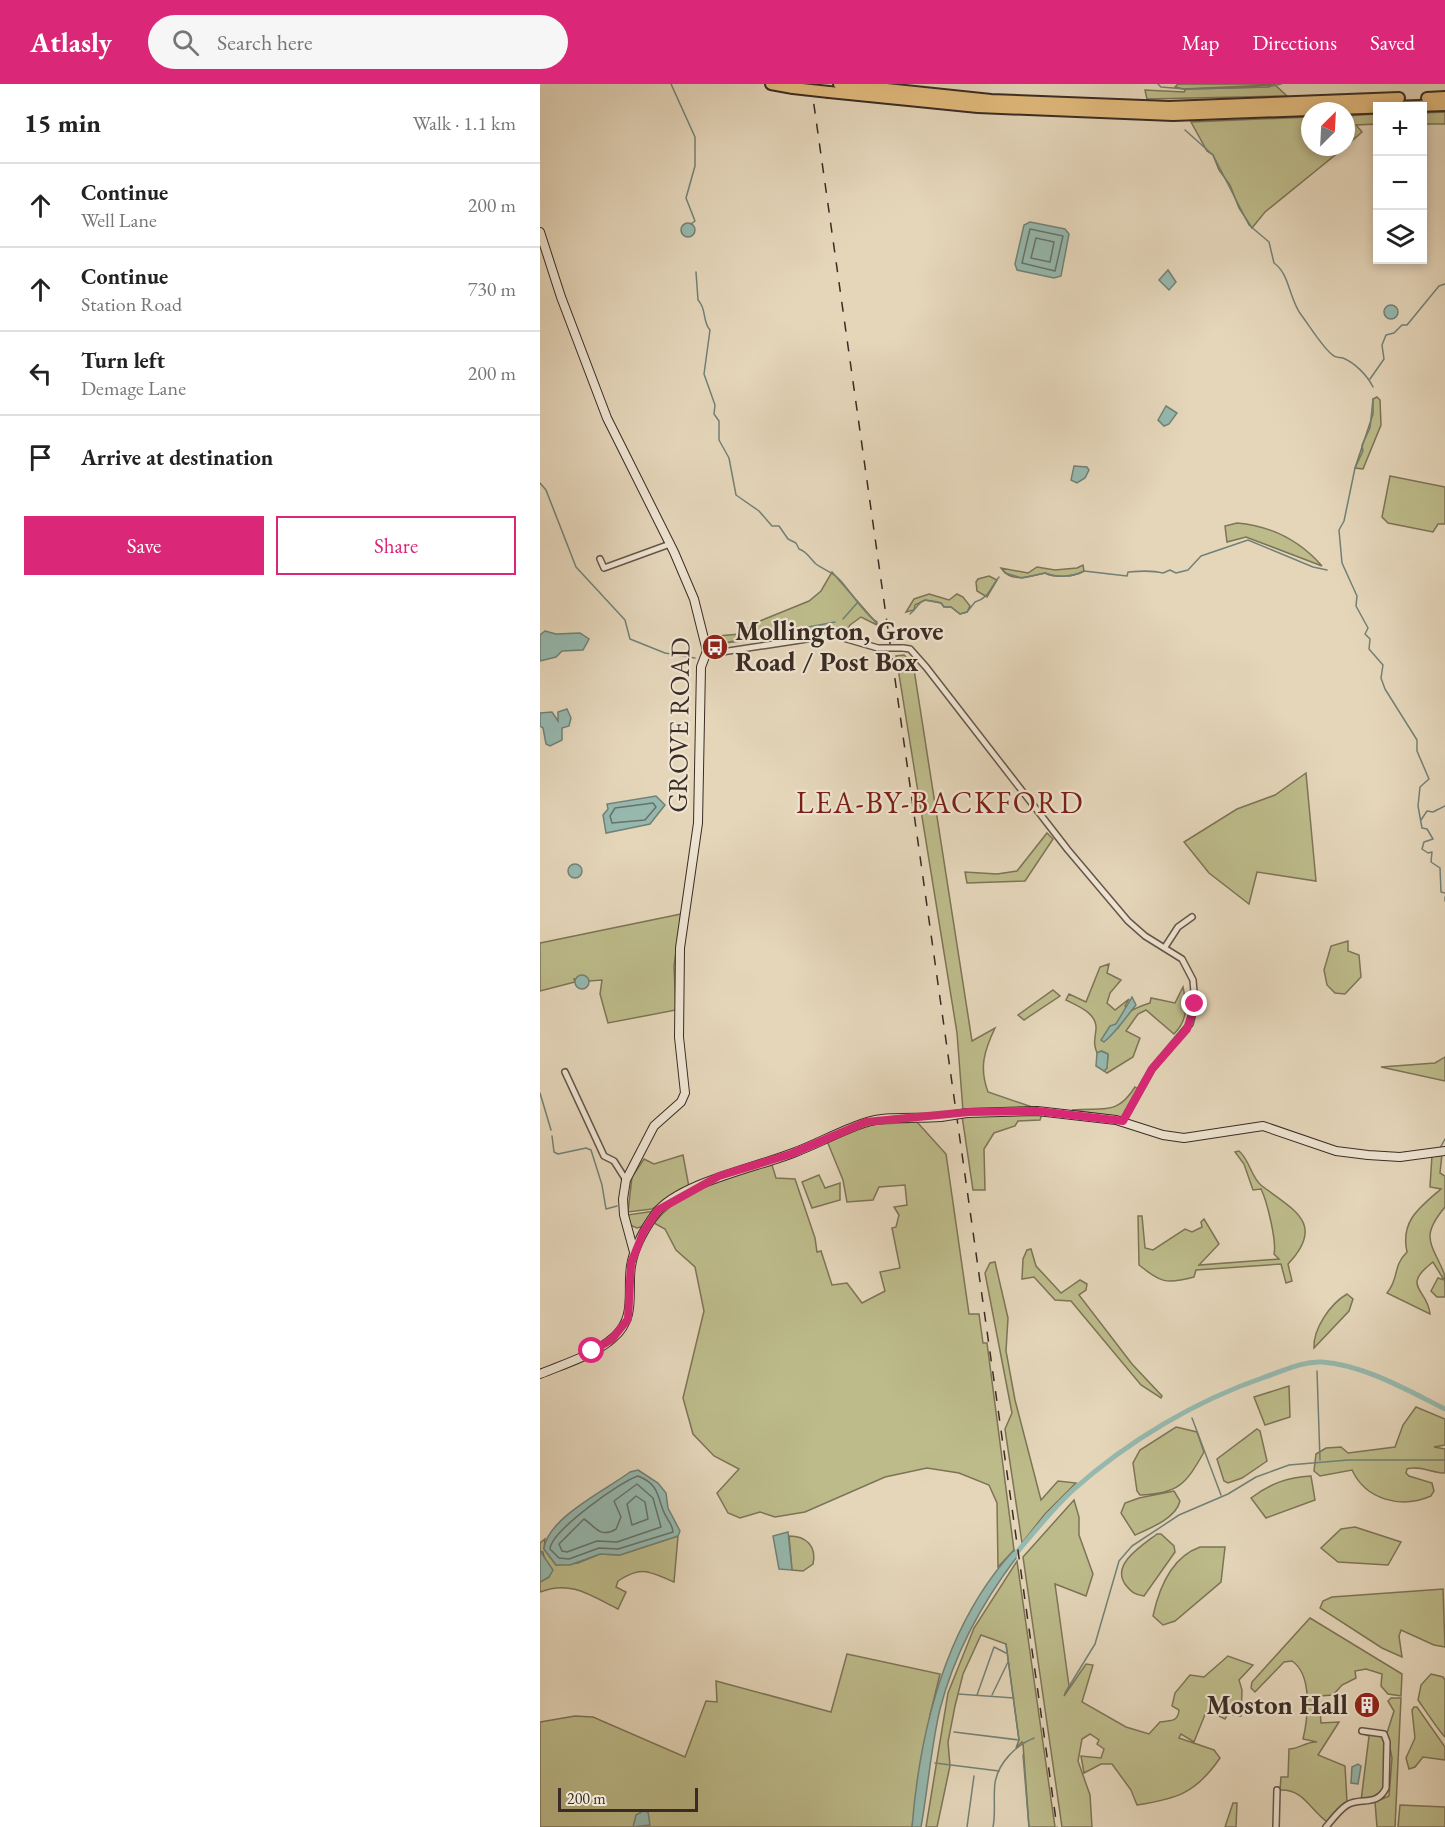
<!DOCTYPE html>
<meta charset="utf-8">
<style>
:root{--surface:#fff;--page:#f6f6f6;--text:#222;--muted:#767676;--line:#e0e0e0;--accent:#db2777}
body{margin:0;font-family:"EB Garamond",serif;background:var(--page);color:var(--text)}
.controls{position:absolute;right:18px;top:18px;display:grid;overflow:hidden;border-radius:0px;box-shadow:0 3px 9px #0003}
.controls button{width:54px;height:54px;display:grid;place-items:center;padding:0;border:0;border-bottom:2px solid var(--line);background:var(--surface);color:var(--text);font:30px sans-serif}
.compass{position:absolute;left:761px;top:18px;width:54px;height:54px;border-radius:50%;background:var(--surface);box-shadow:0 3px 9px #0003;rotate:24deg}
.scale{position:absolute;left:18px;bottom:15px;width:140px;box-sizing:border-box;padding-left:6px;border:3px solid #3a2c24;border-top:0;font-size:16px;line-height:21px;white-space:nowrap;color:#3a2c24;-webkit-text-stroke:4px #eee4d2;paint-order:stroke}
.stop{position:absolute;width:18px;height:18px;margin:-14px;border:4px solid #db2777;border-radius:50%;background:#fff}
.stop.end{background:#db2777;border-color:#fff;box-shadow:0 2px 6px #0008}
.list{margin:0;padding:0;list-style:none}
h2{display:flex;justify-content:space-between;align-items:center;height:78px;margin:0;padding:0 24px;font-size:26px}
h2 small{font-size:20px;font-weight:400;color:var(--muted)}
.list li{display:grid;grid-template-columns:39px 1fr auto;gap:18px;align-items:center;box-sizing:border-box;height:84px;padding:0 24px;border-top:2px solid var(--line)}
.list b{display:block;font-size:22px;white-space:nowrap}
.list p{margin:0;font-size:20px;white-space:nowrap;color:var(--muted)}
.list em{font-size:20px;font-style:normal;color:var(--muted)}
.actions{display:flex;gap:12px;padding:18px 24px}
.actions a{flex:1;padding:14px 0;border:2px solid var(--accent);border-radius:0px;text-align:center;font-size:21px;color:var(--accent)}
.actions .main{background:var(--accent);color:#fff}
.icon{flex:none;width:33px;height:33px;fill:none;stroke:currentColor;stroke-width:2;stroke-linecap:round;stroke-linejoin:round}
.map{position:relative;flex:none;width:905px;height:1743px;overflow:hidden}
header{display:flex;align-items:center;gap:36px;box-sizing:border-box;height:84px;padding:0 30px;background:var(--accent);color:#fff}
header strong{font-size:28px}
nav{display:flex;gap:33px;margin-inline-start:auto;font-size:21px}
.search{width:420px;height:54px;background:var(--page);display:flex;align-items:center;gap:15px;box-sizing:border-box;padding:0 21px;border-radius:33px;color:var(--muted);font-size:22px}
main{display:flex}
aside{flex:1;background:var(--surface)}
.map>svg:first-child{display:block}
.green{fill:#bdbb8a;stroke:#7c7457;stroke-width:1.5}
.water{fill:#96b9af;stroke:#718177;stroke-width:1.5}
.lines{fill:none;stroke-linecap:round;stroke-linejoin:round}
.shore{stroke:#68726a;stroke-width:1.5}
.stream{stroke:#718177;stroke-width:1.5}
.canal{stroke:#96b9af;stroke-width:5}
.street-casing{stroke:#65564a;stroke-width:8}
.secondary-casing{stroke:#3a2c24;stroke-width:10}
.highway-casing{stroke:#3a2c24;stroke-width:14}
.street{stroke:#eee4d2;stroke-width:5}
.secondary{stroke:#eee4d2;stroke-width:8}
.highway{stroke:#e2bb7d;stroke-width:10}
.rail{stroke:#3a2c24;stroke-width:1.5;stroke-dasharray:10 10;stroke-linecap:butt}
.street-bridge-casing{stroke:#65564a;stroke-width:8;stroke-linecap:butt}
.secondary-bridge-casing{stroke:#3a2c24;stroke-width:10;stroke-linecap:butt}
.highway-bridge-casing{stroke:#3a2c24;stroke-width:14;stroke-linecap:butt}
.street-bridge{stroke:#eee4d2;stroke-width:5}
.secondary-bridge{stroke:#eee4d2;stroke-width:8}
.highway-bridge{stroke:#e2bb7d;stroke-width:10}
.route{stroke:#db2777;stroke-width:8}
.labels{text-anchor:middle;stroke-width:4.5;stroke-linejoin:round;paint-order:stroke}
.poi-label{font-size:27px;font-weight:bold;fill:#3a2c24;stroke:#eee4d2;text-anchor:start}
.street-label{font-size:27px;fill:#3a2c24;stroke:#eee4d2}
.quarter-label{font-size:30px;letter-spacing:1.5px;fill:#7a1f14;stroke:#eee4d2}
</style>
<header>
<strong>Atlasly</strong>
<div class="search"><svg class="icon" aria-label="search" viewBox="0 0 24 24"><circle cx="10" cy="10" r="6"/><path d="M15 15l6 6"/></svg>Search here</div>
<nav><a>Map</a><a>Directions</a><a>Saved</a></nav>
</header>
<main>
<aside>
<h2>15 min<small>Walk · 1.1 km</small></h2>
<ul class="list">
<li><svg class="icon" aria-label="ahead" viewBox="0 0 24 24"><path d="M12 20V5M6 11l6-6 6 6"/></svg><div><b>Continue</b><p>Well Lane</p></div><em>200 m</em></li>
<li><svg class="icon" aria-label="ahead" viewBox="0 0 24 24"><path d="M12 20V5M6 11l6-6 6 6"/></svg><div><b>Continue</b><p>Station Road</p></div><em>730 m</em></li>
<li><svg class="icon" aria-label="left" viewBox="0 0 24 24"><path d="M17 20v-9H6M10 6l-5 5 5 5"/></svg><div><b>Turn left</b><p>Demage Lane</p></div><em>200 m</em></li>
<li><svg class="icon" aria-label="arrive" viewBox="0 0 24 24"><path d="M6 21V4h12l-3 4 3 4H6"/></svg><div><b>Arrive at destination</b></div></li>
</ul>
<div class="actions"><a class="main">Save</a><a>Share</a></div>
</aside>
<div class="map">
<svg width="905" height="1743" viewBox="0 0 905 1743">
<rect width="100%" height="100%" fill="#e5d6ba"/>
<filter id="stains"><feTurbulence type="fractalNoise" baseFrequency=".00333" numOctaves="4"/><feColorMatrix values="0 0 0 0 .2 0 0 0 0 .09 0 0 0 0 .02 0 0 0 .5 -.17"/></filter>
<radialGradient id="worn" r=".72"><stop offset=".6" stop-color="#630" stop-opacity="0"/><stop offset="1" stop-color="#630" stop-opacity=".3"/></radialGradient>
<g class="green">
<polygon points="638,0 734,0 747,12 607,15 605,6 644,8 646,5 728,3 731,1 643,5 635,3"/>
<polygon points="905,28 905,40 883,40 883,29"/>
<polygon points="837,30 837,40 816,41 822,48 806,62 806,32"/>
<polygon points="770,33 770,63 805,63 725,128 712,144 699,124 690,101 679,86 673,71 667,67 651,38"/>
<polygon points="837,313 840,316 841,341 823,385 815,384 833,330 833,315"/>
<polygon points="850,392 905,403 905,440 898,440 893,448 848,439 842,433"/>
<path d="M697,439C731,442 760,457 782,482L706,453L687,458L685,442Z"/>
<path d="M543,481L544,487C534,493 515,494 505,489C490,492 472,500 461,484L488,489L497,483L515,486L537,484Z"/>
<polygon points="292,488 339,542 321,533 310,541 307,547 292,546 178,560 178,552 200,550 215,539 269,517 281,507"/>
<polygon points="449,492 457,496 447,513 437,507 436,498 438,495"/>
<polygon points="389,510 409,516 417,510 423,513 430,522 427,528 420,530 411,523 404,523 401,519 385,516 375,521 374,526 366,528 374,515"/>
<path d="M364,571L373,579L432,957L455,944C444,967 439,984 448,1008L495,1024L423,1027L417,949L356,572Z"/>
<polygon points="766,689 776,797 717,788 709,820 669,789 644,758 697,725 735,711"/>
<polygon points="507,749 513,755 485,797 427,799 425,788 457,790 477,787"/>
<polygon points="141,830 134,882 136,926 68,939 60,910 62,896 49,897 47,894 34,895 35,898 0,907 0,859"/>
<polygon points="808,857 808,867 819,871 821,893 805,910 795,909 787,901 784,886 791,862"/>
<path d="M569,880L567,889L581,896L570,909L567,919L575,926L589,915L585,922L587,925L576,940L578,944C586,927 594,924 610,919L611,914L635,919L643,903C647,922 648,936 634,950L606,926L598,930L586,947L600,954L593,973L567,989L564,987L567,984L568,970L562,967L557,969C553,959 555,956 556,945C557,929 538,922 526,916L529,910L546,918L560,883Z"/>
<polygon points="513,906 520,912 484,936 478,931"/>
<polygon points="905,973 905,997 841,983 895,979"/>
<path d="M595,1003L598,1005L582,1033L532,1026C563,1023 577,1032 595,1003Z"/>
<polygon points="502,1030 500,1036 478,1037 475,1042 454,1049 444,1065 445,1106 433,1106 422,1032"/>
<path d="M377,1038L406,1070L429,1230H439L443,1259H447L474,1466L458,1483L457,1419L449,1401L419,1389L387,1384L345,1393L265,1428L235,1433L220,1428L200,1434L188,1429L177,1409L199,1385L174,1372L153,1350L143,1314L164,1227L155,1183L136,1166L125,1145L114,1139C141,1105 191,1089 232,1081L236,1094L255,1095L275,1154L277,1168L281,1167L292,1201L307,1199L322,1219L345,1207L340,1188L360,1184L352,1144L356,1143L359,1131L354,1123L367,1121L365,1101L339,1103L333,1116L307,1118L303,1096L287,1057L324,1041Z"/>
<path d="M699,1067C710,1076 711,1094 722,1102C754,1126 786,1140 748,1180L752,1197L746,1199L741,1180L656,1186L654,1193C625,1201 621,1198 599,1181L598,1132H602L605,1164L613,1166L645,1145L652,1148L662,1143L661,1138L664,1135L679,1160L659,1181L739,1175L734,1170C737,1158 727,1117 721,1105L713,1106L704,1080L695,1068Z"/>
<path d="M902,1070L900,1089L905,1092V1123C880,1153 891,1158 904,1189C905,1195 905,1205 905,1213H897L891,1207L898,1194L904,1196L893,1178C860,1203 888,1205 890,1230L847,1209C860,1193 852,1183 867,1168C860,1137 880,1123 901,1105L890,1103L892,1071Z"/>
<polygon points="143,1071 149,1103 112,1125 88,1128 92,1093 104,1075 114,1080"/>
<polygon points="279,1091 285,1104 300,1099 300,1116 272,1124 262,1098"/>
<polygon points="115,1127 104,1142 97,1144 90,1141 87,1131"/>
<polygon points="491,1165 496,1182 521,1209 540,1196 547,1200 546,1206 539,1211 592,1280 622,1312 621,1314 601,1301 531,1217 515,1216 494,1193 482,1195 483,1175 487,1166"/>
<polygon points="455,1178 468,1234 466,1267 475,1316 501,1416 518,1397 536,1399 505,1430 482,1459 465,1345 472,1329 445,1189 450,1179"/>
<path d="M807,1210L813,1215L809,1227L774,1264C773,1245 790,1220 807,1210Z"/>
<polygon points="749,1302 750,1333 725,1341 714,1313"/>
<path d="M876,1323L905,1335V1361L894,1363L905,1365V1389C893,1389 877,1381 867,1385L866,1389L869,1392L892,1399L894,1407L891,1412C861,1425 826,1416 812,1386L780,1392L774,1387L776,1370L786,1364L801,1363L808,1369L855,1363L863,1341Z"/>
<path d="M636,1343L657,1348L664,1368C646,1400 638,1410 600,1411L597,1407L593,1379L600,1366Z"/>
<polygon points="717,1345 720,1347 727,1377 702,1394 688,1399 684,1397 677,1375"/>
<path d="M771,1392L775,1416L726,1434L711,1414C730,1400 747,1393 771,1392Z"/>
<path d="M634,1407L640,1417C636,1434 611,1444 595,1451L581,1429L585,1419L599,1414Z"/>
<path d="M534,1416L539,1433V1451L553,1490L546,1512L515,1500L529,1602L524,1612L546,1580L553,1581L542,1618L586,1643L609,1650L620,1638C629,1636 638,1639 639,1626L632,1622L635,1609L650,1591L664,1593L688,1572L713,1581L699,1596L702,1606L701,1632L688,1630L685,1635L669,1627L666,1628L654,1658L641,1650L639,1654L674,1666L680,1674C656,1709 637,1715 597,1721L591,1706L572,1680H561L544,1689L541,1672L561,1674L564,1665L557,1660L559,1656L550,1650L542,1655L538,1677L550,1711L552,1743H522L483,1473Z"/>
<polygon points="815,1443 861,1458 848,1481 798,1478 781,1464 801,1445"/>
<path d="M617,1450H621L634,1462L635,1468L604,1512C595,1511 591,1508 585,1500C571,1480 603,1461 617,1450Z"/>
<path d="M138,1452L134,1498C110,1488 102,1481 78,1497L76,1503L86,1508L78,1525C50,1511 31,1496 0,1508V1498L9,1493L3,1468L0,1467V1459L5,1455L4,1465L16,1481L38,1479L60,1470L80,1471Z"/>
<path d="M249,1452C266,1452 277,1462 273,1480L263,1487L252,1486Z"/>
<path d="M660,1463H685L681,1498L635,1537L623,1541L613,1532C619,1504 632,1473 660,1463Z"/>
<polygon points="477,1477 515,1743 489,1743 483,1660 482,1658 476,1664 479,1656 466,1560 441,1551 423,1590 415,1622 408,1658 410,1682 397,1743 386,1743 408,1609 434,1544"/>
<polygon points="903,1505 905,1563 894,1561 861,1546 859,1552 862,1573 842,1564 780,1524 783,1517 792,1513"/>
<path d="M770,1534L862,1590L861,1612L848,1610L841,1602L842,1590L826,1585L815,1587L816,1594L802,1601L793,1611L779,1612L781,1639L799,1638L778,1671L805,1682L807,1718L789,1739C770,1727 765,1705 740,1706L741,1693H748L749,1665C760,1665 766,1657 777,1658L763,1655C768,1634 773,1591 752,1577L744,1578L715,1608L711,1604L712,1598Z"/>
<polygon points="307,1570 400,1590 390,1631 372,1743 0,1743 0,1638 35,1632 53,1633 145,1673 166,1617 177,1618 176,1597 291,1628"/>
<path d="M891,1590L903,1593L905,1596V1653C901,1650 883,1623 878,1616L881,1601Z"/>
<polygon points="851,1614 861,1614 855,1743 837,1743 835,1718 849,1712 852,1674 847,1649 854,1627 848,1617"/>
<polygon points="874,1623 877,1623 905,1663 905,1676 883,1673 875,1683 869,1685 866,1674 875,1654 872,1626"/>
<polygon points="824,1650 841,1651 845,1655 844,1705 832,1714 821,1717 829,1652"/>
<polygon points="693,1719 697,1719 696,1743 685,1743"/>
<polygon points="860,1721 905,1723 905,1743 858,1743"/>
</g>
<g class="water">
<polygon points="490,138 525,145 529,150 521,192 514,194 477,186 475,180 484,141"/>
<circle cx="148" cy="146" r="7"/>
<polygon points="628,186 636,198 629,206 619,196"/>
<circle cx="851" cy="228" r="7"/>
<polygon points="626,322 637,329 629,340 624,342 618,336"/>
<polygon points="534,382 547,383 549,386 545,394 537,399 531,396"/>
<polygon points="5,547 16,550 40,549 49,555 43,566 22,567 16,573 0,577 0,551"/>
<polygon points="27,625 31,634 29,642 22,644 22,656 10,662 6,660 3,644 0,642 0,629 12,628 18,637 18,628"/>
<polygon points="116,712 125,721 110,740 66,749 63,731 68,725 67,720"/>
<circle cx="35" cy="787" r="7"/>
<circle cx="42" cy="898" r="7"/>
<path d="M592,913L596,921C586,933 577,947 564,958L561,956L570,942L576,940Z"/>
<polygon points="561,967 568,970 567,984 564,987 556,982 557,969"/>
<path d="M98,1386L118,1399L126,1409L128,1424L140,1447L138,1452L80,1471L60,1470L30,1481H16L4,1465C7,1434 66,1406 90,1388Z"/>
<polygon points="248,1448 252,1486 239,1485 233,1452"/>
<path d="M474,1466L476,1474C442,1519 414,1571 400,1625C391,1663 388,1704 381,1743H372C380,1645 406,1540 474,1466Z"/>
<polygon points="0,1467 13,1486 9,1493 0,1498"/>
<polygon points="818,1680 821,1682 818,1700 811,1699 812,1683"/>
<polygon points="103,1727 108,1728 110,1741 93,1743 96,1731"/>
</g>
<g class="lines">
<g class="shore">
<polygon points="490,145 523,152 515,187 482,179"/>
<polygon points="496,154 514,158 510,178 491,174"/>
<polygon points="113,719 116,723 105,736 72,739 70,732 75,724"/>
<path d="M98,1392C118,1400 117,1410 123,1426C126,1435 133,1440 133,1448L78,1465L59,1464L29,1475L19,1474L10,1465C11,1447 81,1397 98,1392Z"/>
<path d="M97,1400L113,1414L121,1443L77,1458L57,1457L27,1468L22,1467L19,1460L44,1435C55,1442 60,1455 76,1445L81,1433L74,1417Z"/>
<polygon points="96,1412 105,1418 108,1435 92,1441 87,1420"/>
</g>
<g class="stream">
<polyline points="131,0 155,53 155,82 146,114 155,137 151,140"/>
<polyline points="618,0 621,3 646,5 728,3 741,0"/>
<path d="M645,46L673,71L709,141L729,158L734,179C750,190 749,216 762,232C769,241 784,266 794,272C796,274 800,273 803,274C815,279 827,291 833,303"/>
<path d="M156,188L158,216C167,225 162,237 170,246L164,290L175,321L174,330L179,337V356L189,374L196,411L219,427L232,442H239L248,455L256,459L259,465C268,468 269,474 276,480C284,486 293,488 300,496C311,508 324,530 337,538"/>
<polyline points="830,295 844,275 842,261 846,251 854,249 862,241 867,241 899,202 905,200"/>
<polyline points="833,315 830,344 822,361 823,367 815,384 804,437 799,446 802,479 817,512 816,522 828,544 825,550 830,555 829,565 843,581 841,594 845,605 877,656 877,667 889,695 880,703 878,722 882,744 887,745 893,755 884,758 882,765 888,769 892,768 891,778 900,784 901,808 905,809"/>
<polyline points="0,399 6,406 36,483 85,536 90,555 125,569 155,574"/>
<path d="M465,489L482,494L505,489C515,494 534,493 544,487L587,492L588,488C600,487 611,486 623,489L630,486L636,489L648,486L661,472L708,456L773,483L787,486"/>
<path d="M370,530C384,517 377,513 401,519L404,523H411L420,530L427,528L435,518C449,514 450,504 459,493"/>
<polyline points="303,535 318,518"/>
<polyline points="172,555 178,560 295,538"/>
<polyline points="881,736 887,727 893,728 905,722"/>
<polyline points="905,813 905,817"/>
<polyline points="0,1009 11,1046"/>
<polyline points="12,1052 14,1068 18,1070 46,1064 51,1066 62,1101 66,1125 77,1122"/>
<polyline points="900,1064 905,1055"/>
<polyline points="777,1287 780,1376"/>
<polyline points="652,1334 681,1411"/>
<polyline points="525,1609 555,1560 579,1477 592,1462 639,1431 688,1410 716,1393 749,1381 808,1376 905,1376"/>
<polyline points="418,1610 474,1614"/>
<polyline points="437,1611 454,1563 466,1569"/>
<polyline points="452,1611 468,1578"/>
<polyline points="414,1648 479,1656 466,1560"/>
<polyline points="483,1671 489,1743"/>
<polyline points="395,1679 459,1687"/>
<polyline points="427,1743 434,1692"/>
<path d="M453,1743C456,1729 453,1714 455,1699C458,1679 476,1661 494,1654"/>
</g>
<path class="canal" d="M472,1474C492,1451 510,1427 533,1406C588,1357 655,1317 725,1293C743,1287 762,1277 782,1278C824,1281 867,1306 905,1325"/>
<g class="street-casing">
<g id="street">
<polyline points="60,475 64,484 130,460"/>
<polyline points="363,564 370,565 386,583 528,766 588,837 605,852 642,875 653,896 655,920 650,940 612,985 583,1037"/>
<polyline points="167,567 182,568 293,551 338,564"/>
<polyline points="625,863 638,843 652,833"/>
<polyline points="25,988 64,1072 74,1077 86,1096"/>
<polyline points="736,1743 737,1706"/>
<path d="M786,1743C792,1736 799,1726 807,1721C820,1713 837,1723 846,1704L847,1658L844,1650L822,1647"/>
</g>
</g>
<g class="secondary-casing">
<g id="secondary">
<polyline points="0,148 21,213 67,334 134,468 154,515 167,567 161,583 158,739 140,864 139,953 145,1009 141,1018 114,1042 86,1096 83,1115 84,1131 94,1168"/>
<polyline points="427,1029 497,1027 576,1036 623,1051 644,1054 723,1042 796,1067 828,1071 860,1073 905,1067"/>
<path d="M0,1290C24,1280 54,1271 73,1254C97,1234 87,1208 91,1182C94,1163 105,1144 116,1129C139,1099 218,1083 253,1069C277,1060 300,1047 324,1039C347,1031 377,1035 401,1033"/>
</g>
</g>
<g class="highway-casing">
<g id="highway">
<polyline points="231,0 253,4"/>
<polyline points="299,0 451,16 629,23 859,14"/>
<polyline points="289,8 438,23 633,31 905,21"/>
<polyline points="887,14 905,13"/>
</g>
</g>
<use href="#street" class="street"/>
<use href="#secondary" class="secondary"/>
<use href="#highway" class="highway"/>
<polyline class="rail" points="271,0 517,1743"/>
<g class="street-bridge-casing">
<polyline id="street-bridge" points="338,564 363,564"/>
</g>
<g class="secondary-bridge-casing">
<polyline id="secondary-bridge" points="401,1033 427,1029"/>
</g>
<g class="highway-bridge-casing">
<polyline id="highway-bridge" points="253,4 289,8"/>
</g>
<use href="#street-bridge" class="street-bridge"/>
<use href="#secondary-bridge" class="secondary-bridge"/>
<use href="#highway-bridge" class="highway-bridge"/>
</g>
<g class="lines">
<polyline class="route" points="52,1267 72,1255 88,1235 91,1179 104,1147 118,1126 179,1092 251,1070 326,1038 429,1028 497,1027 583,1037 612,985 647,945 655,920"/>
</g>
<defs>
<g id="bus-disc" transform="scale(1.35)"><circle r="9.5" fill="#8f2418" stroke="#eee4d2"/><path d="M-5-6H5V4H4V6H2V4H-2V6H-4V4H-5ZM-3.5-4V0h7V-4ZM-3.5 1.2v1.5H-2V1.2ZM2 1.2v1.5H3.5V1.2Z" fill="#fff"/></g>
<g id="building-disc" transform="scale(1.35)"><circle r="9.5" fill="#8f2418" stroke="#eee4d2"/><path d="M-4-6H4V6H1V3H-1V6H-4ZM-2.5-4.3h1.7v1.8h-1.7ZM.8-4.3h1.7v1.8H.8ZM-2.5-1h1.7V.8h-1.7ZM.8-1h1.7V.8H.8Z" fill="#fff"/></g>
</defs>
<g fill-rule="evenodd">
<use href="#bus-disc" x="175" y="563"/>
<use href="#building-disc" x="827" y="1621"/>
</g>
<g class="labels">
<g class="poi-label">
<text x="195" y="556">Mollington, Grove<tspan x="195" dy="31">Road / Post Box</tspan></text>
<text x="808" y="1630" text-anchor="end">Moston Hall</text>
</g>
<g class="street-label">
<text transform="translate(139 641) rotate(-89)" y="9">GROVE ROAD</text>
</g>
<g class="quarter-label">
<text x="400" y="729">LEA-BY-BACKFORD</text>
</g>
</g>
<rect width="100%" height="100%" filter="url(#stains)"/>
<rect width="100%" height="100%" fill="url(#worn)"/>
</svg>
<div class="controls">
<button>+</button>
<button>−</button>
<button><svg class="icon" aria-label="layers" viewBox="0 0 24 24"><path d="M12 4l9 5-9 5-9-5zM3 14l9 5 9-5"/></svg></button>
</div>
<svg class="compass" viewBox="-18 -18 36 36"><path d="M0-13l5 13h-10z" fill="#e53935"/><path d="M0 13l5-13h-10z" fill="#767676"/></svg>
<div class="scale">200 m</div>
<div class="stop" style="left:52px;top:1267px"></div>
<div class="stop end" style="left:655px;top:920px"></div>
</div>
</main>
